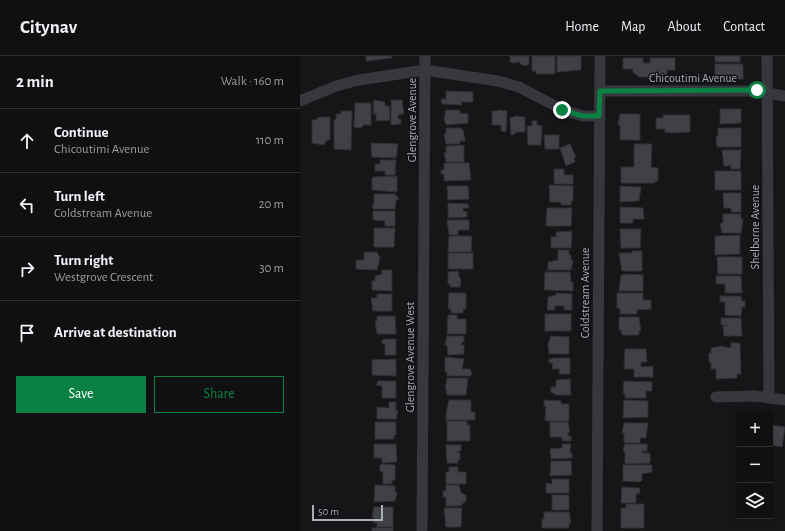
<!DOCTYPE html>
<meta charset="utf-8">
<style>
:root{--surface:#101012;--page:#19191b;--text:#f1f3f6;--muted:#9c9d9f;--line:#303032;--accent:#0b8043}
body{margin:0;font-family:"Alegreya Sans",sans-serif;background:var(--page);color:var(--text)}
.controls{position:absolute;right:12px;bottom:12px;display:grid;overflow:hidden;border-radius:0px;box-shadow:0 2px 6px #0003}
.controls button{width:36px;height:36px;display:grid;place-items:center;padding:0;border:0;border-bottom:1px solid var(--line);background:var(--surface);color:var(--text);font:20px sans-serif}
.scale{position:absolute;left:12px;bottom:10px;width:71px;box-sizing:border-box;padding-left:4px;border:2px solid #a8adb8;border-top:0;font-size:11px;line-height:14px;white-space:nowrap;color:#a8adb8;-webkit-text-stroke:3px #111113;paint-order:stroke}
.stop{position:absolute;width:12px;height:12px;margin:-9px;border:3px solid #0b8043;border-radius:50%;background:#fff}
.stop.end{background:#0b8043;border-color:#fff;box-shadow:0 1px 4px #0008}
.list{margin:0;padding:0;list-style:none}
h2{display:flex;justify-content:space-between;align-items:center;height:52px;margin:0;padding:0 16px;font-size:17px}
h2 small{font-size:13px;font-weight:400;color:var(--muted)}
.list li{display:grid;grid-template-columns:26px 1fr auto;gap:12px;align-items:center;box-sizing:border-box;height:64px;padding:0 16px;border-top:1px solid var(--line)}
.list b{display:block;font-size:15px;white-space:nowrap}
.list p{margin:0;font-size:13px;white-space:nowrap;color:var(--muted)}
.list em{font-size:13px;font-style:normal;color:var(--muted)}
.actions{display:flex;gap:8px;padding:12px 16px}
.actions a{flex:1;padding:9px 0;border:1px solid var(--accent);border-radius:0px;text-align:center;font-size:14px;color:var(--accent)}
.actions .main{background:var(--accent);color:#fff}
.icon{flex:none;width:22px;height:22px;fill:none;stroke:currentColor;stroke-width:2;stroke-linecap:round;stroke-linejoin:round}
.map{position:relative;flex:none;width:485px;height:475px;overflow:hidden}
header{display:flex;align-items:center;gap:24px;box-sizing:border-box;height:56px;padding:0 20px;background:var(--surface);border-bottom:1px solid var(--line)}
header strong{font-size:19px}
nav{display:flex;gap:22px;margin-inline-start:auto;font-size:14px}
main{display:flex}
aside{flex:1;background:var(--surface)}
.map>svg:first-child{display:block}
.building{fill:#404145;stroke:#303034}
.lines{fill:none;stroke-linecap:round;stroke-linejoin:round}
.street{stroke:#37383d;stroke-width:11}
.route{stroke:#0b8043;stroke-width:5}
.labels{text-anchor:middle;stroke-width:3;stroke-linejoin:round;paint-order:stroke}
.street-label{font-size:12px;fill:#a8adb8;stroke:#111113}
</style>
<header>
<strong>Citynav</strong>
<nav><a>Home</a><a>Map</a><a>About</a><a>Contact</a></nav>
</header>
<main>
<aside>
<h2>2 min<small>Walk · 160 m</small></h2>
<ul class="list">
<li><svg class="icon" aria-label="ahead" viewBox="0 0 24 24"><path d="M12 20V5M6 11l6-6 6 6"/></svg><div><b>Continue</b><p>Chicoutimi Avenue</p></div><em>110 m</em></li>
<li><svg class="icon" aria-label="left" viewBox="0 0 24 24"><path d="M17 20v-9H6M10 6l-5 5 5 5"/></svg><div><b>Turn left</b><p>Coldstream Avenue</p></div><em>20 m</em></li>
<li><svg class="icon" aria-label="right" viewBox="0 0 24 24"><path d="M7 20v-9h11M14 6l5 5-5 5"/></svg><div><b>Turn right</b><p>Westgrove Crescent</p></div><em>30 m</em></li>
<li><svg class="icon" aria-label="arrive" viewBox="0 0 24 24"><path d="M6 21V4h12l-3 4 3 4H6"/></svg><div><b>Arrive at destination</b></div></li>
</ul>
<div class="actions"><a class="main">Save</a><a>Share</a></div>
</aside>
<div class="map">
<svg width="485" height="475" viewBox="0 0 485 475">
<rect width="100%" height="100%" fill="#161618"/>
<g class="building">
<polygon points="66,0 92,0 92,2 66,5"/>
<polygon points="210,0 229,0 229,8 225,10 220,8 220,6 213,7 210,6"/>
<polygon points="232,0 255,0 255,18 236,18 236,15 232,15"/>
<polygon points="257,0 281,0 281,14 257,16"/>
<rect x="415" y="0" width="25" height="6"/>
<polygon points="323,2 343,2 343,7 350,7 350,2 375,2 375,14 367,14 367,21 339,21 333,16 333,13 323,13"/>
<rect x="415" y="8" width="28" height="15"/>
<polygon points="146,35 173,36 173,46 161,46 162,49 142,48 141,43 146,43"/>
<polygon points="74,44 85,46 85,50 89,50 90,64 76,65 76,58 73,58"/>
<polygon points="91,44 102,44 104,58 98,59 98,63 101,63 101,68 91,69"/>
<polygon points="55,47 71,47 71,69 63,69 61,72 54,71"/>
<polygon points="420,53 441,53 441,67 420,68"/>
<polygon points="146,54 160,54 160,57 168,58 168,67 146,69 144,63"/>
<polygon points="198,54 207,55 206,76 201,75 201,69 192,69 192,55 198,55"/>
<polygon points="41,55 52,55 51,94 50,94 35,93 34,92 34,64 36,63 36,58 41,58"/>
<polygon points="320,58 340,58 340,84 320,84 320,69 318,69"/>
<polygon points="363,59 390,59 390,76 371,77 365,76 365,73 356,73 356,62 363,62"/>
<polygon points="216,60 225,61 225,76 215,76 215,78 211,79 210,62"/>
<polygon points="21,61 30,61 30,84 27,84 24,89 12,87 12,64 17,64 17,62"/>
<polygon points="232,65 237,65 237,69 242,70 241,89 228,89 227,70 232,70"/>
<polygon points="146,72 160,72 163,74 165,85 160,85 160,88 146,88 144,78 146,78"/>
<polygon points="418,72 441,72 441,91 417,91 416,81 418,80"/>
<polygon points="244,79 259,79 259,93 245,93"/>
<polygon points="71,87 98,88 96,102 72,101"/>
<polygon points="270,88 276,101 274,102 275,106 266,110 260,92"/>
<polygon points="334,88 352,88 351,111 358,112 358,125 355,125 355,127 321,127 321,111 334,111"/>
<polygon points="164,89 164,106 146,106 144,97 146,97 146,90"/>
<polygon points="422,94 441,94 440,113 431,113 430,108 429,110 424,110"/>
<polygon points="80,104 96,104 95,119 85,119 85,115 75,115 75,108 80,108"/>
<polygon points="144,107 169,107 171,124 144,125 144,118 141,118 141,114 144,114"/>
<polygon points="254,113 264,113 264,119 273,119 273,128 254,128"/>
<rect x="415" y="115" width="26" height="19"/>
<polygon points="97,120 97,136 72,134 72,122 74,121"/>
<polygon points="249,129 273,130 273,145 271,145 271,149 261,149 261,146 250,146"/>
<polygon points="147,130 168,130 169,143 148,144"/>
<polygon points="320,130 341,131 339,145 320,146"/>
<polygon points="423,137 441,137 441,156 431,156 431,152 424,152"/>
<polygon points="74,138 95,138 99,143 96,144 95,153 74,153 72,151 74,147"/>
<polygon points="148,147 168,148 169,152 163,152 163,155 167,156 167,161 148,162"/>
<polygon points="320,151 343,152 344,163 333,163 333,167 320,167"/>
<polygon points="247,152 272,152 271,170 246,170"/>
<polygon points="73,155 95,155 95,170 85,170 85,165 73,164"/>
<polygon points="423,158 441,158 441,163 443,163 441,177 422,177 420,168 423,166"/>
<polygon points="147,164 169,164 169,174 158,174 158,179 149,179"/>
<polygon points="74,172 95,172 94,191 74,191"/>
<polygon points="320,173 341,173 340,192 321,192"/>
<polygon points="272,175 271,192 251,192 251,181 256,181 256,176"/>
<polygon points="440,179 440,198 415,199 415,180"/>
<polygon points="149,180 172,180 171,196 148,196"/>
<polygon points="258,194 269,194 269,199 271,199 271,204 273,204 271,214 248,214 248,206 258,204"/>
<polygon points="332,195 342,195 342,215 322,215 319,197 332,197"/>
<polygon points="64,196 77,196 80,202 77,214 56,213 56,204 64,204"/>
<rect x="148" y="197" width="25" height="16"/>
<polygon points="417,201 442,201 442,218 418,218"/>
<polygon points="82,214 92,214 92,235 72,234 72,225 75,225 75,220 82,218"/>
<polygon points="158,215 159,221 161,223 160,231 150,231 150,228 148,228 148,216"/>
<polygon points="245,216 270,216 271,226 273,226 273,235 244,234"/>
<polygon points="329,218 343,219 343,235 319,235 321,219"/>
<polygon points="416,220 441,220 442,237 425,237 425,228 416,228"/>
<polygon points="149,237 166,237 166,253 163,253 163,257 151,257 151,253 149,253 148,250"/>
<polygon points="256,237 272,238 272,254 264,254 264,250 255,250 255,254 247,254 248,241 256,239"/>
<polygon points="317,237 343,237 343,244 351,244 351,253 337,254 337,258 320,258 320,253 317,252"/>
<polygon points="77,238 92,238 92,255 73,255 71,242 77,242"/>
<polygon points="420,240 441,240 442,245 445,245 445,251 442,251 441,260 425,259 425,246 420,246"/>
<rect x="245" y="258" width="26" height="17"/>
<polygon points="148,259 157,259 157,263 166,263 166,278 147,278"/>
<polygon points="77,260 95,260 96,278 77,278 75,265 77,265"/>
<polygon points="319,261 339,261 341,275 339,275 339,279 322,279 321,274 319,274"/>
<polygon points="421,262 441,262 442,280 424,280 423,270 428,269 421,269"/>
<polygon points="147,280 164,280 164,286 162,286 161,289 164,289 164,298 148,299 147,289 145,289"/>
<polygon points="251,280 269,281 269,298 249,298 248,288"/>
<polygon points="86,283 96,283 96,299 85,299 85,288 82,288 82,284"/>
<polygon points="431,287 440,287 441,318 437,318 437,322 416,323 416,313 411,313 411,306 409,306 409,297 411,297 411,292 422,290 431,292"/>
<polygon points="325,293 346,293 347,306 341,306 341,311 353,310 353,321 334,321 334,313 324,313"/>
<polygon points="145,301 164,303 162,313 170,313 172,318 170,320 147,320 147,316 145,316"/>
<polygon points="253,302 270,302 270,318 259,318 260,313 252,313 253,307 249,307 249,303 252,303"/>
<polygon points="96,303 96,320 72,319 72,304"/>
<polygon points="147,322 168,322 166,339 147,339 145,329 146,329"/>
<polygon points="270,323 271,339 256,339 251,336 251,331 256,331 256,324"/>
<polygon points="78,325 96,325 96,342 82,342 82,330 76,329"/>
<polygon points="324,325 352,326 352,335 346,335 346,342 325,342 325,338 323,338"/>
<polygon points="149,344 171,344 171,356 175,356 175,364 146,364 146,358"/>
<polygon points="244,344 261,345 261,348 269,348 269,365 246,365 245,363 246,350 244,350"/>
<polygon points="324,344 348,345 348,361 323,362"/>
<polygon points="89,346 96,346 96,355 98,355 96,363 77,363 77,351 89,352"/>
<polygon points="147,365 167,365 167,369 170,369 170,385 147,385"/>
<polygon points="75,366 96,366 96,379 94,379 94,383 75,383"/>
<polygon points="250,366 257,366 257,367 258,366 268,366 270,376 268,376 268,380 271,380 271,385 262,385 262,381 250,381"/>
<polygon points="324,367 348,367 346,382 340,382 340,387 324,387 324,377 322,377"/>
<polygon points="470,369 485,371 482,391 470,389"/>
<polygon points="74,388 96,388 97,406 82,407 82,402 74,402"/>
<polygon points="262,388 271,388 270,397 272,397 272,402 251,403 250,393 262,392"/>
<polygon points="325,388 347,388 347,395 342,395 342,397 350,397 350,407 325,408 325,396 323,394"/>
<polygon points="146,389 161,389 161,395 158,395 158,397 160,397 160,404 158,403 158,407 147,407"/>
<polygon points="251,405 271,405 272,419 250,420"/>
<polygon points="83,408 95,409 95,424 92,424 92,428 83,428 83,416 80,415 80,409"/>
<polygon points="323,409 352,409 352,416 342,418 342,424 340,426 323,425"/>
<polygon points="149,411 158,411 158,416 166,416 166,428 146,428 146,416 149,416"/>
<polygon points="252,423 269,423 269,437 246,437 246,427 252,428"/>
<polygon points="75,429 95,430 95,436 97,436 95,445 74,446"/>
<polygon points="146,429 159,429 161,437 166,439 166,445 160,450 146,450 146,441 143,441 143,435 146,435"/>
<polygon points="322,431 340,432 339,438 336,438 336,447 321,447"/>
<rect x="252" y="439" width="17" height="15"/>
<polygon points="326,448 344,448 344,472 321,472 321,452 326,452"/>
<polygon points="74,451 93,451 93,471 77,471 77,467 74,467 74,461 72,461"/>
<polygon points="144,452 162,452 161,471 146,471"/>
<polygon points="244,456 269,456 271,467 269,467 269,472 242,472 242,463 244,463"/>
<rect x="72" y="472" width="21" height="3"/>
</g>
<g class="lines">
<g class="street">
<polyline points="467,0 469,342"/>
<polyline points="300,35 457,35 485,40"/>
<polyline points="0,45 36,30 59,24 125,14 198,25 219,31 263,54 283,60 299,60"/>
<polyline points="416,341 454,340 485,344"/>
<polyline points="122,475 125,0"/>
<polyline points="297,475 300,0"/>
</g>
</g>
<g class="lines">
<polyline class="route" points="262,54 283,60 299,60 300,35 457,34"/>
</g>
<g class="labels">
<g class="street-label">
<text x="393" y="26">Chicoutimi Avenue</text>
<text transform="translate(112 64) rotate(-90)" y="4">Glengrove Avenue</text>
<text transform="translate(455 171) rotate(-90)" y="4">Shelborne Avenue</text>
<text transform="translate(285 237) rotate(-90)" y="4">Coldstream Avenue</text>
<text transform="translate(110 301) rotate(-90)" y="4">Glengrove Avenue West</text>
</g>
</g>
</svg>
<div class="controls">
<button>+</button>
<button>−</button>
<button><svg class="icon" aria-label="layers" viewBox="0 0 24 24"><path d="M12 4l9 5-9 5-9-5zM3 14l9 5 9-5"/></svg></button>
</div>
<div class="scale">50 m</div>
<div class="stop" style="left:457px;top:34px"></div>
<div class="stop end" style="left:262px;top:54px"></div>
</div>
</main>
